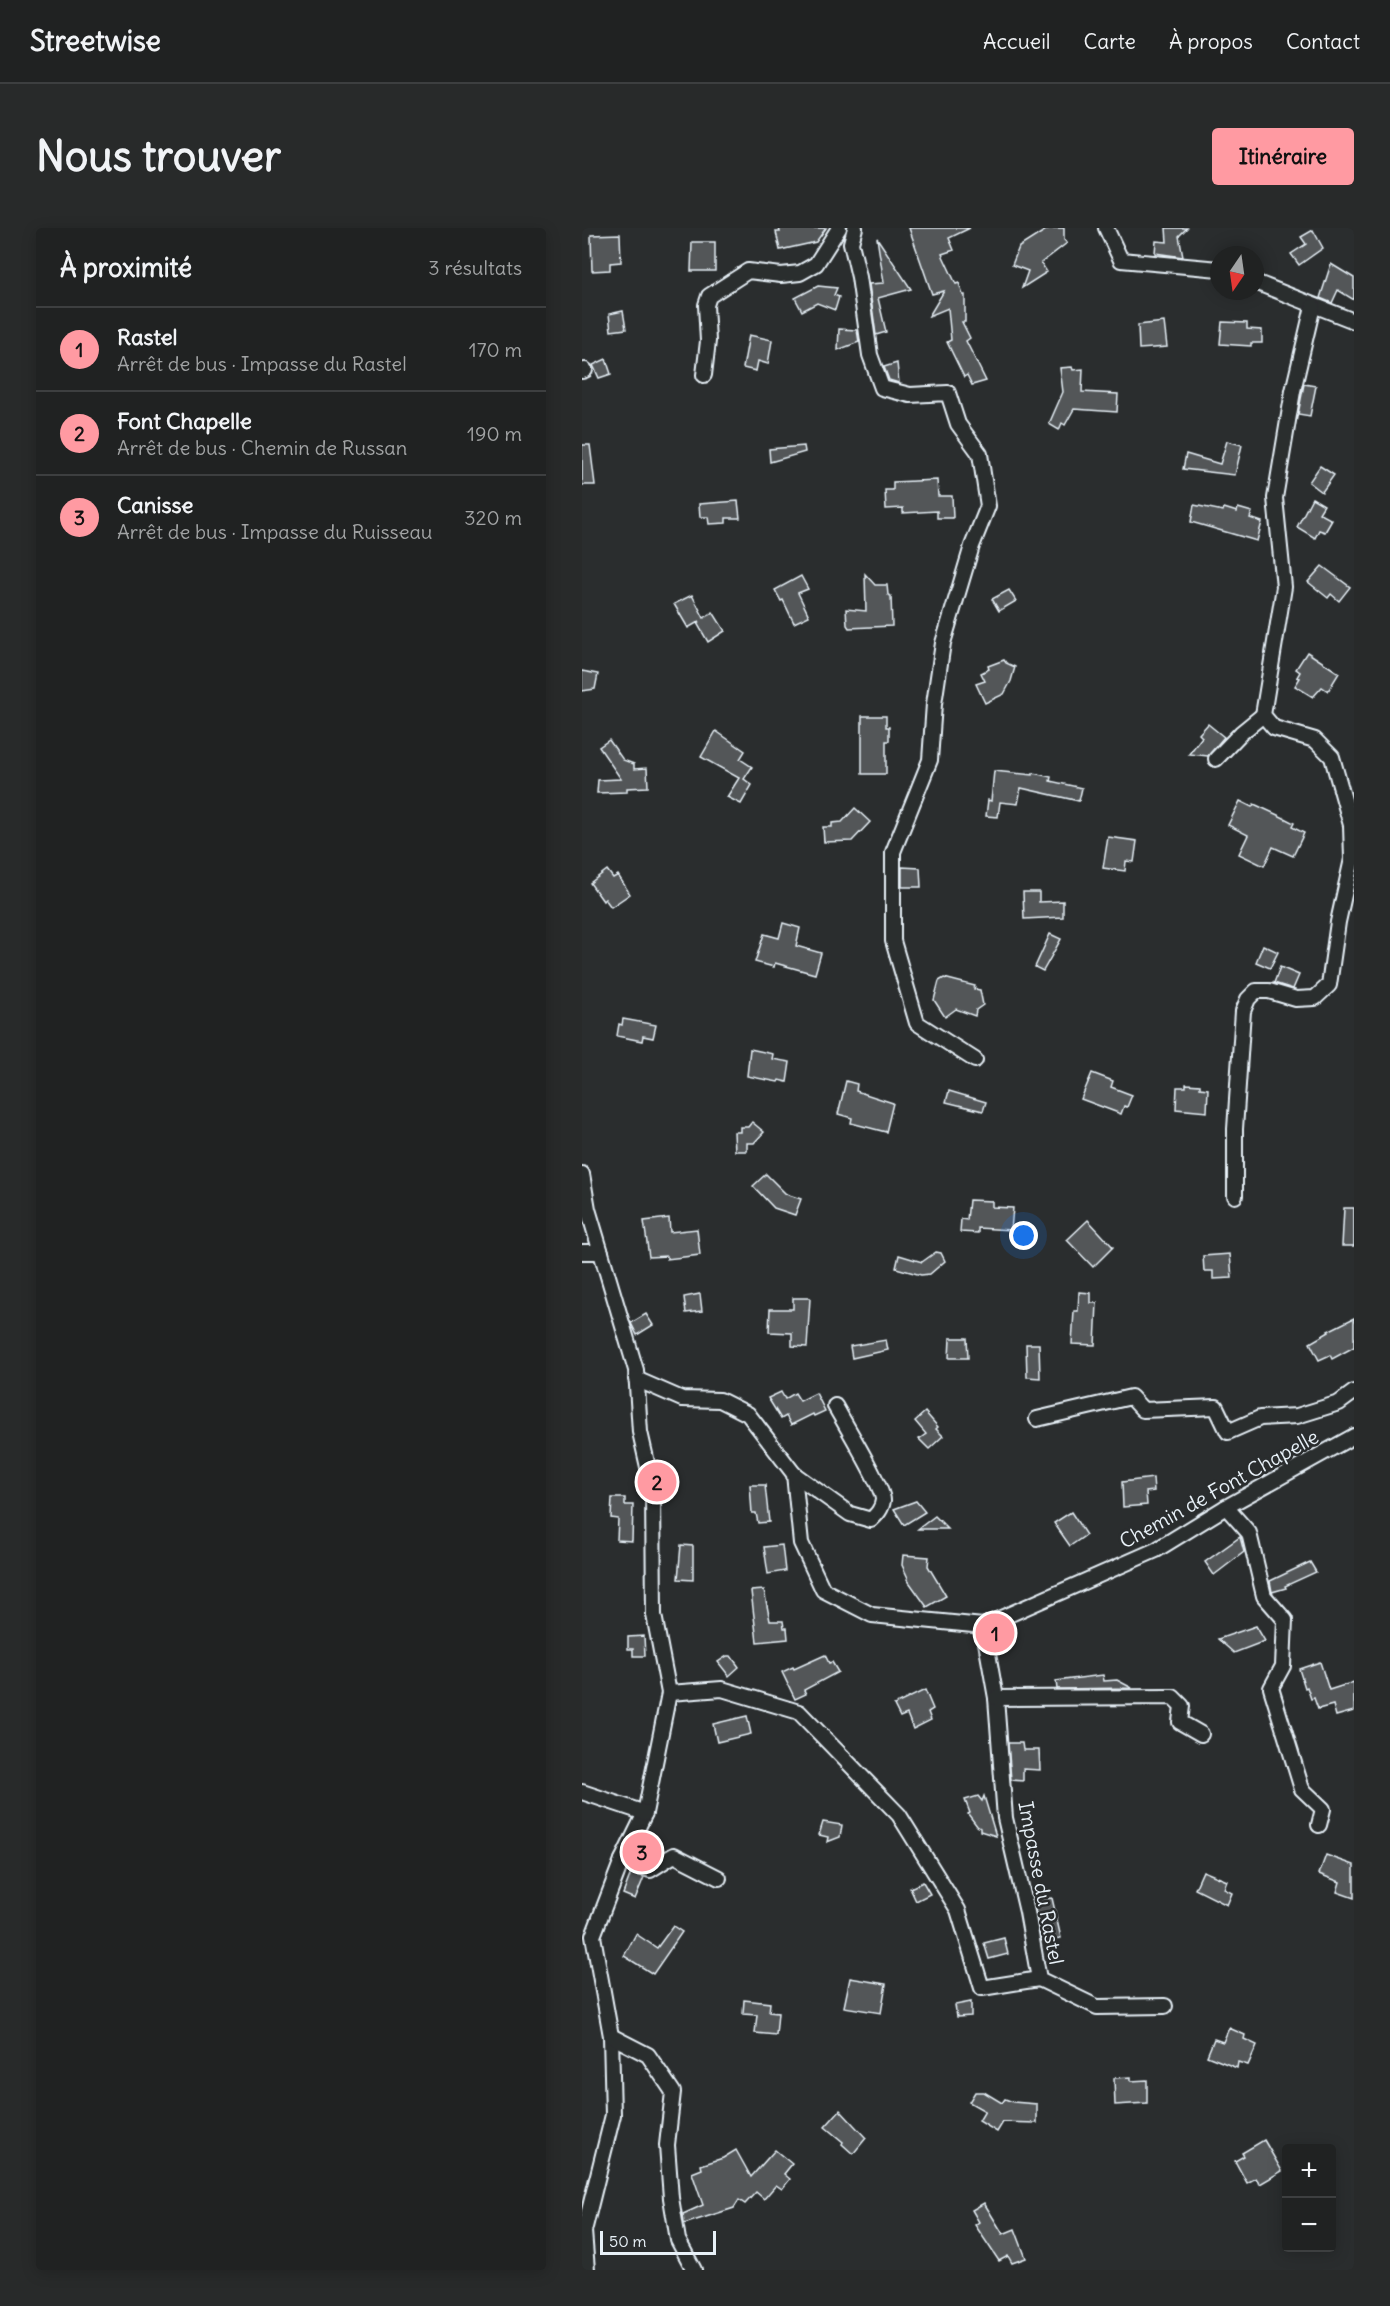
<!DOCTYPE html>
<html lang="fr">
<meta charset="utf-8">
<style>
:root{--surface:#202222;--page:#282a2a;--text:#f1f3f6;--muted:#a2a4a5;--line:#3d3f40;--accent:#ff9aa2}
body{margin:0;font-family:Delius,sans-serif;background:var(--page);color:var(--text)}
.controls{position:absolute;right:18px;bottom:18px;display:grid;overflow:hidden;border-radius:6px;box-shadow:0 3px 15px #0003}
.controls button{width:54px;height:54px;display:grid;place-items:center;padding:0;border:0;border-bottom:2px solid var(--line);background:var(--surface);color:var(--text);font:30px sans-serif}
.compass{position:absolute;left:628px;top:18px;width:54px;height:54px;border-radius:50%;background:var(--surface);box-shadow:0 3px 15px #0003;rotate:193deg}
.scale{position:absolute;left:18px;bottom:15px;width:116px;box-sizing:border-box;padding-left:6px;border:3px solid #e8f1f8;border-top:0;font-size:16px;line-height:21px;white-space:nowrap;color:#e8f1f8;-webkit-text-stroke:4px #2a2d2e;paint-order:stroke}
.you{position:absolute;left:442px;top:1008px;width:21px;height:21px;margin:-15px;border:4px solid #fff;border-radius:50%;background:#1a73e8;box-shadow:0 0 0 9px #1a73e833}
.badge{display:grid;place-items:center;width:39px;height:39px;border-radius:50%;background:var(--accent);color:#111;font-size:20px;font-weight:700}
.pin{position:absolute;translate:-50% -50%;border:3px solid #fff;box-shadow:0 2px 6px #0006}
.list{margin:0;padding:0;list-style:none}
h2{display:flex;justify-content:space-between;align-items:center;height:78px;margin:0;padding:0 24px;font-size:26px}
h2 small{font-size:20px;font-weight:400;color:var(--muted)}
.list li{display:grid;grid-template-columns:39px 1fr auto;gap:18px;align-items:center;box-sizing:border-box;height:84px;padding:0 24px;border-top:2px solid var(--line)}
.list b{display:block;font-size:22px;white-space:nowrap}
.list p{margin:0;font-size:20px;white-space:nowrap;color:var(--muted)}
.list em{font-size:20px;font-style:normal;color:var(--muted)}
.map{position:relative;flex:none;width:772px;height:2042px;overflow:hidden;border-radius:6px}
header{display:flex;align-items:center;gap:36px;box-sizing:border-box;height:84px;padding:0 30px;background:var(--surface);border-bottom:2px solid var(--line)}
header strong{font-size:28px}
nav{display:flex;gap:33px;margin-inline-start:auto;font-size:21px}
.intro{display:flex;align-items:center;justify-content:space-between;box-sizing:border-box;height:144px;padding:0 36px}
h1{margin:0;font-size:42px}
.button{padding:15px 27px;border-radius:6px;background:var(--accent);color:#111;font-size:21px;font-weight:700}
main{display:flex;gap:36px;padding:0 36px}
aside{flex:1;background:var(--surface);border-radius:6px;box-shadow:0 3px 15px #0003}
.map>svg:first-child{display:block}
.building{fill:#535759;stroke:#e8f1f8;stroke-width:1.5}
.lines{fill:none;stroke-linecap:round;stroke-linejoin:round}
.minor-casing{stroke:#e8f1f8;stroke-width:18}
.minor{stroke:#2a2d2e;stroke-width:14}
.labels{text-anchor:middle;stroke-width:5;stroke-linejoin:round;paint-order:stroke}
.street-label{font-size:20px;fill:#e8f1f8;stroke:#2a2d2e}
</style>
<header>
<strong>Streetwise</strong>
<nav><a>Accueil</a><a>Carte</a><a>À propos</a><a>Contact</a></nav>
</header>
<div class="intro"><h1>Nous trouver</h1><a class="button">Itinéraire</a></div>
<main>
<aside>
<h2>À proximité<small>3 résultats</small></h2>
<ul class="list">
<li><span class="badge">1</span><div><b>Rastel</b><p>Arrêt de bus · Impasse du Rastel</p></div><em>170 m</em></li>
<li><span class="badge">2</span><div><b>Font Chapelle</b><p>Arrêt de bus · Chemin de Russan</p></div><em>190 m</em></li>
<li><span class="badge">3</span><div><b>Canisse</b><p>Arrêt de bus · Impasse du Ruisseau</p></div><em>320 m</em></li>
</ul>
</aside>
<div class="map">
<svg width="772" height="2042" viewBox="0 0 772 2042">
<rect width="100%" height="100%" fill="#2a2d2e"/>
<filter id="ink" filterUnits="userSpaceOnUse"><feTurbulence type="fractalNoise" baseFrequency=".0167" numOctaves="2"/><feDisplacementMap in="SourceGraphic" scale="12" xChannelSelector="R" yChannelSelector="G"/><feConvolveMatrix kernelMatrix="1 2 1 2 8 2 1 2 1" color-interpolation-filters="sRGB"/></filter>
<g filter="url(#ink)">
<g class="building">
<polygon points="197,0 244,0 234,14 198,22 194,4 198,4"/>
<polygon points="327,0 388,0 367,10 372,22 360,26 374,56 377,55 381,67 383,67 383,94 380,94 388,110 384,113 404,153 390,157 385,147 382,149 365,114 369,112 366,80 347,88 362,63 350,66"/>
<polygon points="467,0 482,0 482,12 485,15 459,35 465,44 440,60 446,43 430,37 437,19"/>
<polygon points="584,0 605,0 597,8 601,29 573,25 574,13 585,14"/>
<polygon points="731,2 741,20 717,37 709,26 724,16 719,9"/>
<polygon points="38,6 39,34 28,35 28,42 10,43 9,7"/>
<polygon points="295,10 329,61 296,70 304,104 294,107 287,56 302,55"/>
<polygon points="110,14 133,14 133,43 109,43"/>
<polygon points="749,36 772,50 772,72 756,62 750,75 738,70"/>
<polygon points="236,58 255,60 252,67 257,69 253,82 235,75 220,83 213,70"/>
<polygon points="41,83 44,101 29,103 27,86"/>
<polygon points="582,94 585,119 557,121 556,97"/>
<polygon points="640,94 665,95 665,101 680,102 680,115 669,115 669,118 638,116"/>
<polygon points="257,101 275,102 277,114 256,122"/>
<polygon points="167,107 190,112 186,136 176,133 174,143 161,140"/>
<polygon points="24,131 29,146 17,150 11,137"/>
<polygon points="315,135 317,155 307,152 302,139"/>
<polygon points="490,139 491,142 501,141 500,164 536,166 535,184 492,181 483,197 480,195 477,202 467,196 481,164 478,140"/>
<polygon points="722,156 734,158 728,188 716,186"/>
<polygon points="645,213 660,217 653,247 601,241 604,226 638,236"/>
<polygon points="0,217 8,217 13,257 0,257"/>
<polygon points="222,218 223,224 188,234 187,221"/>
<polygon points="738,238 752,247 740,264 727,254"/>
<polygon points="355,252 356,268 370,268 371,290 355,290 355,283 321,285 321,280 304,281 303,262 311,262 311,254"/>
<polygon points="730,270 742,277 737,285 750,292 743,304 737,302 733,310 715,299"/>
<polygon points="156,273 158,290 144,290 144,295 127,296 126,289 118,289 117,276"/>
<polygon points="612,277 641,283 642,280 655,284 656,280 670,284 668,290 680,294 675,313 609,294"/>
<polygon points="740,338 768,359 757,373 749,366 746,370 726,354"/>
<polygon points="283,346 293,357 305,357 306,367 309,368 310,398 267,400 265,397 264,381 284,383"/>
<polygon points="219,348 226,361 216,365 227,388 212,395 201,372 199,373 193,362"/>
<polygon points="427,362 434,373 417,383 410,371"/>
<polygon points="110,367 122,390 131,384 143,403 126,414 115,395 118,393 106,400 92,376"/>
<polygon points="725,424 757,445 746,463 740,459 731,469 713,458 718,450 715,449 718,444 714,441"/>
<polygon points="422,432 424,435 433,439 429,453 422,466 403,475 394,456 403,453 399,445 407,441 406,438"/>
<polygon points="0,443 16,446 13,461 0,463"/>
<polygon points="280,488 304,488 304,499 307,499 307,513 304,513 304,546 280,546"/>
<polygon points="626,496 642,509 626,528 607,526 620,509 617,506"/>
<polygon points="134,503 163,523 158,531 170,539 162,551 170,557 159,576 145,569 157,550 119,529"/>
<polygon points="27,512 41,532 52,536 52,541 65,540 66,559 45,560 45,564 15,565 16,552 39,551 17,519"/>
<polygon points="412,543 451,547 451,545 469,549 468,553 500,560 497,573 439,560 436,576 418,574 416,589 404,588 406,572 409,573"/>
<polygon points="658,573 670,579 672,576 700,589 712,595 710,599 722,605 711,628 691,619 682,638 657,626 666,607 646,597"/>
<polygon points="273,580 288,594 270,613 242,614 241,599 250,599 250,595 260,594"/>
<polygon points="526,609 555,613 552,634 544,633 543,643 521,640"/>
<polygon points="320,639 338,640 339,659 320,659"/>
<polygon points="25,642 31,650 36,647 48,666 29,679 23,671 21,673 8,655"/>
<polygon points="441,664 457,664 457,674 481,673 481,689 442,691"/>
<polygon points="201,695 218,700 214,718 239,725 233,746 193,735 192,739 173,734 182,706 197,710"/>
<polygon points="468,706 479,711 461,743 453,739"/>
<polygon points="681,717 696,724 688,740 674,734"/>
<polygon points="698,739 717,747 711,761 692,755"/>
<polygon points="362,750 393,758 392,761 398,762 401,777 394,782 393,788 374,781 363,789 352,772 357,753"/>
<polygon points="41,791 74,797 71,810 61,808 60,813 35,808 37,796 40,797"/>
<polygon points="168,821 191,826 190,831 208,834 205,854 197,852 196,854 165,848"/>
<polygon points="510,845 531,853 529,859 550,867 545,879 542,878 539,886 499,871"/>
<polygon points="264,853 275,856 274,863 311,875 304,904 269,895 270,890 256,886"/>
<polygon points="604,856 618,857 618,860 626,861 625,884 594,881 595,859 604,859"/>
<polygon points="367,863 404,874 401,883 364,874"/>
<polygon points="170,894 182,904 172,915 165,915 165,923 153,923 152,904 158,904 158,899 166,899"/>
<polygon points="184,946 204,966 219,971 213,987 192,980 171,958"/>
<polygon points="387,972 410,973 410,979 431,980 429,1002 396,1000 396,1005 378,1004 379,991 385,992"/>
<polygon points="762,980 772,980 772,1018 760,1018"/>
<polygon points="87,990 88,1004 115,1001 118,1027 85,1031 85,1028 67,1029 62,993"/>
<polygon points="506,992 531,1019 511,1039 485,1012"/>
<polygon points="354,1024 359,1025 363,1033 348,1046 339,1047 314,1040 317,1027 340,1034"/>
<polygon points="648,1026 650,1050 631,1051 631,1043 622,1043 621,1028"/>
<polygon points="497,1064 509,1065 509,1075 515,1075 513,1117 490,1116 492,1083 496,1083"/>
<polygon points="118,1066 120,1083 104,1085 102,1069"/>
<polygon points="211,1070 228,1070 225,1119 210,1118 210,1105 187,1104 188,1081 211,1081"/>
<polygon points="64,1086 71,1097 55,1107 49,1095"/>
<polygon points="772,1090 772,1119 750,1131 748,1127 737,1132 728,1115 747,1104 746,1103"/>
<polygon points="368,1110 385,1110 386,1130 367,1130"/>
<polygon points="304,1112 306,1122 270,1130 268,1118"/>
<polygon points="444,1116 457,1116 458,1150 445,1149"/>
<polygon points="199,1164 203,1171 213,1165 218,1173 234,1165 243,1183 232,1188 231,1186 209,1197 204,1188 199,1191 186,1170"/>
<polygon points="343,1184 356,1199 354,1201 361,1208 347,1221 337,1211 344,1206 333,1193"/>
<polygon points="571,1250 572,1263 564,1264 565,1277 541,1279 540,1254"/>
<polygon points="168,1257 183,1257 187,1294 176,1295 174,1285 170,1285"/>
<polygon points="30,1270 43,1270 43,1277 51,1277 50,1313 35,1312 36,1291 29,1290"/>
<polygon points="334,1273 343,1284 322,1297 312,1281"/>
<polygon points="489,1284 504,1307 488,1318 472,1295"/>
<polygon points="353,1288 366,1301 336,1301"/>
<polygon points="658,1309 662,1324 632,1347 623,1334"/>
<polygon points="99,1317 111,1318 111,1352 96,1351"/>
<polygon points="200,1317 203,1343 186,1346 182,1319"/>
<polygon points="321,1327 347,1329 346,1338 364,1368 345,1379 325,1351 326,1350 320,1337"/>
<polygon points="728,1334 734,1344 703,1358 704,1360 690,1364 688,1353"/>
<polygon points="182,1362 188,1393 201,1393 202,1400 205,1400 206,1411 175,1414 169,1363"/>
<polygon points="674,1398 683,1413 652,1425 636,1411"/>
<polygon points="62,1408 63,1428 51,1428 51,1421 46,1421 46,1409"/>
<polygon points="243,1427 247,1435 250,1434 256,1444 222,1462 224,1466 213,1471 200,1444 211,1439 212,1441"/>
<polygon points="145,1428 149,1428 157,1439 147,1448 136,1434"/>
<polygon points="738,1434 747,1462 772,1454 772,1483 754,1488 751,1477 736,1481 732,1470 729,1471 725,1459 723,1460 717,1441"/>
<polygon points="521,1447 522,1453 535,1452 550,1460 475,1461 474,1453"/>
<polygon points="343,1462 351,1481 346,1484 349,1492 331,1501 325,1486 318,1489 312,1477"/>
<polygon points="165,1488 169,1506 135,1514 131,1496"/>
<polygon points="426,1515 440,1515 441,1522 457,1522 458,1542 441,1541 441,1553 429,1552"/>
<polygon points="396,1568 400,1573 402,1568 414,1608 398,1603 398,1600 395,1598 386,1586 388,1585 383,1572"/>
<polygon points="241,1594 260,1597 258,1609 245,1614 246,1609 237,1607"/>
<polygon points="744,1627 772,1637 772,1670 755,1664 758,1654 737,1646"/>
<polygon points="621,1643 645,1653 642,1661 650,1665 645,1677 613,1661"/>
<polygon points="49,1645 62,1649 53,1671 41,1666"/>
<polygon points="341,1654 348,1666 334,1673 328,1660"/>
<polygon points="450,1667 459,1667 461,1671 470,1670 479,1710 459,1713"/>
<polygon points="91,1698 100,1704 71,1746 42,1728 54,1706 75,1720"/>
<polygon points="422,1710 426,1726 407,1731 402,1715"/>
<polygon points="268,1750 304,1756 299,1785 262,1779"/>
<polygon points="162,1772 188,1775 187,1784 196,1785 194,1807 173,1805 175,1787 161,1786"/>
<polygon points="389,1774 389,1788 375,1789 373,1777"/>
<polygon points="647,1800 663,1807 662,1811 675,1817 666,1837 656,1834 655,1840 625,1828 632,1811 641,1814"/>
<polygon points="549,1849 549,1853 565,1852 565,1875 533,1877 532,1850"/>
<polygon points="393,1864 402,1864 420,1875 423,1871 431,1874 455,1876 455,1895 421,1894 415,1904 397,1893 403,1883 387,1874"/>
<polygon points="258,1882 284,1910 271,1926 260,1916 261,1914 243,1899"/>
<polygon points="682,1912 700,1943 678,1956 674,1950 665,1955 653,1933 662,1928 660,1925"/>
<polygon points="154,1922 169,1949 193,1922 210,1936 202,1946 208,1951 200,1961 194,1957 182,1971 174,1964 163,1976 157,1972 152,1980 102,1996 101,1986 121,1977 110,1945 120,1941 119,1937 141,1930"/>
<polygon points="402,1975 421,2006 433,2001 444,2030 430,2035 426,2028 417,2033 393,1997 397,1994 390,1982"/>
</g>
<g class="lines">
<g class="minor-casing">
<g id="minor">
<polyline points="273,0 269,15 277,49 288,127 300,160 328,167 366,165 376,196 398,226 406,278 390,318 361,415 352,476 348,532 311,624 311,713 335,795 393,832"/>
<polyline points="524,0 539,32 637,41"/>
<polyline points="673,54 772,93"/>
<polyline points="0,143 3,142"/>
<polyline points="122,147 126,113 124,77 127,68 166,43 199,47 218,45 234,36 257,0"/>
<polyline points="634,531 659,505 681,487"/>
<polyline points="0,946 6,981 54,1142 58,1204 71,1261 72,1387 87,1465 63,1585 40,1632 11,1708 29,1808 31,1887 2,2003 5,2042"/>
<polyline points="653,968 653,901 661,783 666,771 674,763 687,763 714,771 733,770 747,757 756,694 770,631 769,597 750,529 733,512 692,500 681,487 702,359 693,270 711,163 731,78"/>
<polyline points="0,1024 19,1024"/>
<polyline points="54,1151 100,1171 138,1172 166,1186 212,1246 219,1315 241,1362 290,1387 401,1398 574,1322 644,1279 772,1208"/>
<polyline points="455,1191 549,1169 561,1182 634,1179 646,1204 678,1190 715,1188 757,1175 772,1164"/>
<path d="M212,1246L268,1286L289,1292C295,1286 300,1281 301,1272C301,1259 262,1194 253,1178"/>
<polyline points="644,1279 667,1305 682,1368 703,1392 701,1438 689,1460 720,1561 741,1581 737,1597"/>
<polyline points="401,1398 414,1470 423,1590 445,1684 457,1751 515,1779 583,1778"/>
<polyline points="87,1465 140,1461 217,1484 317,1587 376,1682 400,1760 457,1751"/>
<polyline points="414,1470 591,1469 600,1478 598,1494 619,1506"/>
<polyline points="0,1564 63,1585"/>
<polyline points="40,1632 68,1642 92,1627 137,1650"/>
<polyline points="29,1808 66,1827 91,1864 85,1917 89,1970 96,2012 112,2042"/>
</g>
</g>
<use href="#minor" class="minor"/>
</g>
</g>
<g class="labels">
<g class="street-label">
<text transform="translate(637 1261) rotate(-29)" y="7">Chemin de Font Chapelle</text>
<text transform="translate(459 1655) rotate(79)" y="7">Impasse du Rastel</text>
</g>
</g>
</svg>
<div class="controls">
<button>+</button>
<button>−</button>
</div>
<svg class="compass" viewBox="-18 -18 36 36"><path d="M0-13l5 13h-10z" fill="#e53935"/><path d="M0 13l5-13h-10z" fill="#a2a4a5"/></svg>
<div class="scale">50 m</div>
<div class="you"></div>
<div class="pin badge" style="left:413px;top:1405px">1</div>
<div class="pin badge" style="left:75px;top:1254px">2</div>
<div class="pin badge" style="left:60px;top:1624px">3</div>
</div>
</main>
